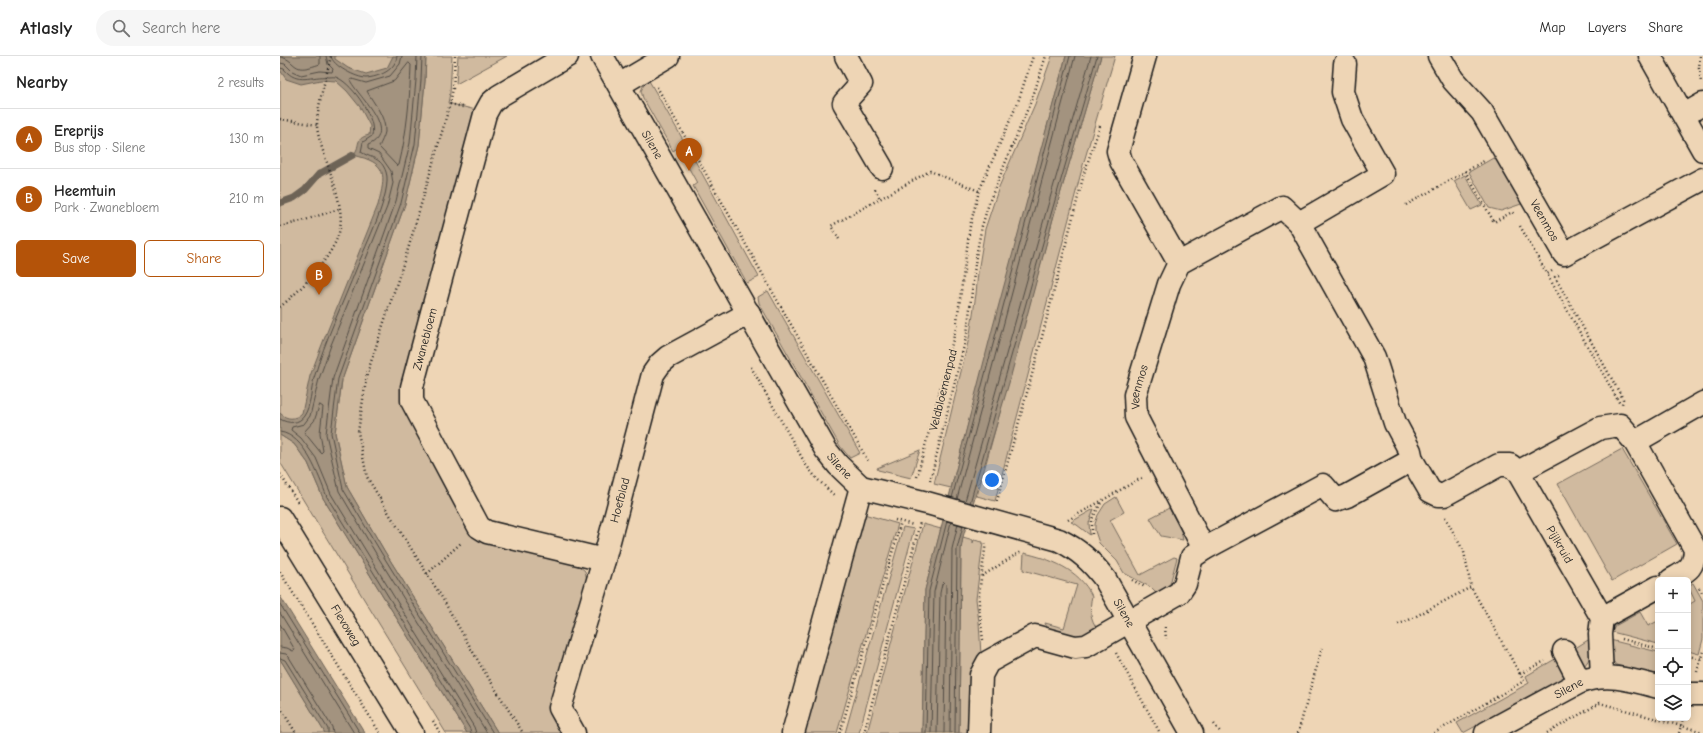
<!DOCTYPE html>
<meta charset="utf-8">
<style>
:root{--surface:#fff;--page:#f6f6f6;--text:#222;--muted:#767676;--line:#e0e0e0;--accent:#b45309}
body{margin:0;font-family:"Comic Neue",sans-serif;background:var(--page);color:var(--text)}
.controls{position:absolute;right:12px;bottom:12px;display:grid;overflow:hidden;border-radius:6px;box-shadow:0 2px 10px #0003}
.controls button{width:36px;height:36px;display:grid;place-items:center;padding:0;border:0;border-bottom:1px solid var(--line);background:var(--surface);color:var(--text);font:20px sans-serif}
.you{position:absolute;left:712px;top:424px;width:14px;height:14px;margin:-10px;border:3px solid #fff;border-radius:50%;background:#1a73e8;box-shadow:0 0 0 6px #1a73e833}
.badge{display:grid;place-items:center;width:26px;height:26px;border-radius:50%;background:var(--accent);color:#fff;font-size:13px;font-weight:700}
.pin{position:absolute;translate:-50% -33px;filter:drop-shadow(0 1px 2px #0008)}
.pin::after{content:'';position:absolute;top:21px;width:14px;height:12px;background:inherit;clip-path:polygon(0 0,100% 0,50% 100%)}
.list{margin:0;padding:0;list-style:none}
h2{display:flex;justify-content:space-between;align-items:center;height:52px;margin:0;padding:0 16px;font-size:17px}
h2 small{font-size:13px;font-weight:400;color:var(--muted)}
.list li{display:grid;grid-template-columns:26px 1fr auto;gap:12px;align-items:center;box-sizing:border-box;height:60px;padding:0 16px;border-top:1px solid var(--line)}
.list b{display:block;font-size:15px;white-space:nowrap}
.list p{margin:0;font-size:13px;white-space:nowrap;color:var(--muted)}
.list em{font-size:13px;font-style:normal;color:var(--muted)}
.actions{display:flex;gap:8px;padding:12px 16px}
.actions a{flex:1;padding:9px 0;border:1px solid var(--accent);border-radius:6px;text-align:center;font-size:14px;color:var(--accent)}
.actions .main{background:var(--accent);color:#fff}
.icon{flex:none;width:22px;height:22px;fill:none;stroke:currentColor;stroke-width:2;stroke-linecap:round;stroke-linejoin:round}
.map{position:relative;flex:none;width:1423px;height:677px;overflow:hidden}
header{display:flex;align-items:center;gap:24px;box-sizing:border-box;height:56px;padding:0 20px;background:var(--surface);border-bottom:1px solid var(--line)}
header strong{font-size:19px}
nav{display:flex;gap:22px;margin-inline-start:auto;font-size:14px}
.search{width:280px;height:36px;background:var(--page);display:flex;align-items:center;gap:10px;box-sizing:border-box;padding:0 14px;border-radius:22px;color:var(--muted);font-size:15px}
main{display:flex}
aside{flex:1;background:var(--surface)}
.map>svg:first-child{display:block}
.green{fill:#d0ba9f;stroke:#766b5e}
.water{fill:#a3937f;stroke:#6d6357}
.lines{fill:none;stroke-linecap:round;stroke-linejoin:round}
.shore{stroke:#524c44;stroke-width:1}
.stream{stroke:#6d6357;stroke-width:7}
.street-casing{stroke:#1c1c1c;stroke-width:25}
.secondary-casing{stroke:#1c1c1c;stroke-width:25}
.path{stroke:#1c1c1c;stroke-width:2.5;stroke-dasharray:1 3;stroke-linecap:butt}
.street{stroke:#eed5b5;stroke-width:22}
.secondary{stroke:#eed5b5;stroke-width:22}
.labels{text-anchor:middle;stroke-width:4;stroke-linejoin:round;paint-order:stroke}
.street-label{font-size:12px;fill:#1c1c1c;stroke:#eed5b5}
</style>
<header>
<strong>Atlasly</strong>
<div class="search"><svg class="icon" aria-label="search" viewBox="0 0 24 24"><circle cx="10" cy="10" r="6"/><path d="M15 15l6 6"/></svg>Search here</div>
<nav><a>Map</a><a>Layers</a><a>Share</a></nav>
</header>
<main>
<aside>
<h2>Nearby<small>2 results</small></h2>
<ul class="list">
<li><span class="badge">A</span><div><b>Ereprijs</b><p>Bus stop · Silene</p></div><em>130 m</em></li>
<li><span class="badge">B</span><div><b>Heemtuin</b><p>Park · Zwanebloem</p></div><em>210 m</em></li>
</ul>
<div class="actions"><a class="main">Save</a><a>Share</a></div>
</aside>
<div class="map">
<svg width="1423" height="677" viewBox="0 0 1423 677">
<rect width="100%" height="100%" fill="#eed5b5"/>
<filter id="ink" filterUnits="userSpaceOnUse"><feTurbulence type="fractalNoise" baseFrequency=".025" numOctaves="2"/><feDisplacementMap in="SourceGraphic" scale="8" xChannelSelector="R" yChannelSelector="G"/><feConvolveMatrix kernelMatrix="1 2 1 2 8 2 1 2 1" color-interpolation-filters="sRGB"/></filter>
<g filter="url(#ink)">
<g class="green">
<polygon points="0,0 130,0 124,109 28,381 0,370"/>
<polygon points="146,0 172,0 170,37 168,47 196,54 137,288 121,343 193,479 298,509 305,515 307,524 284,677 218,677 105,496 67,431 55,377 62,324 125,148 139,89 145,25"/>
<polygon points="178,0 227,0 176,28"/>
<polygon points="772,0 786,0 671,432 654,428 690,278 696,238 698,216 705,173 719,131 755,48"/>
<polygon points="821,0 835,0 803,109 715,445 697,440 774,159"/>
<polygon points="368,23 405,87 393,95 363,42 361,35 365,26"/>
<polygon points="408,92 479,221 467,227 413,130 417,127 400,96"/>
<polygon points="1220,98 1247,146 1221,155 1209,152 1189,116"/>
<polygon points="1185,119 1202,149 1191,154 1174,125"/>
<polygon points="488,235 580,397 570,402 560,390 479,247 478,241"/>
<polygon points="0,379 14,388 28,407 43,442 187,677 166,677 0,406"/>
<polygon points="1342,393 1397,488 1332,525 1278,428"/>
<polygon points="640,394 631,422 598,414 597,412"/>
<polygon points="836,441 844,456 830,464 860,519 894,501 897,502 890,528 877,538 870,531 844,517 837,505 819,487 815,475 815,468 818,459 825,448"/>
<polygon points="889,452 901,475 903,484 881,480 870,462"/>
<polygon points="814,453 809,467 810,479 797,469 791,466"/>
<polygon points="584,458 618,468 557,677 520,677"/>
<polygon points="643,468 661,473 645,534 642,677 587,677"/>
<polygon points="623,471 634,473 579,677 565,677"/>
<polygon points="683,481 693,484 693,487 694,484 703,486 696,543 699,566 701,599 690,616 689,677 679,677 681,493"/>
<path d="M744,497C770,503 799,513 812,540C809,553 810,563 818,574L800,582L768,574L765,567L784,572L797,529L743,514Z"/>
<polygon points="1413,527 1423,545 1423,583 1419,598 1408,595 1408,549 1415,545 1408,530"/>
<polygon points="1360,556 1368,570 1378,565 1378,588 1332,576 1335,570"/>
<polygon points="1326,583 1378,596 1378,619 1336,609 1329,599"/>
<path d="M1308,584H1313C1311,597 1311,606 1299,614L1289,596Z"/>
<polygon points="1282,599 1288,620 1185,676 1183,677 1177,667 1249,627 1246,620"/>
<polygon points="0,603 45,677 0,677"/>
</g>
<g class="water">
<path d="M0,0H55V3L68,12L86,18L107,12L113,0H146L145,25L139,89L125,148L62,324L55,377L67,431L105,496L218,677H187L43,442L28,407L14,388L0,379V357C7,364 15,364 22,357L30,320L43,286L98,149C106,118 108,107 73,99C82,90 73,83 89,79L90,70L80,51L67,35L56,25L41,24L21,28L6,23L0,14Z"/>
<polygon points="786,0 821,0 774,159 729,327 683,481 681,493 679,677 642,677 645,534 712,274"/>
<polygon points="0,540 85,677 45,677 0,603"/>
</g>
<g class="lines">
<g class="shore">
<path d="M51,0C52,10 77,22 86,22C99,21 116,14 117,0"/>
<path d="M122,0L120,8L110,20L86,27L72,23L70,24C76,38 120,76 88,89V93L99,98L111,115L113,127L107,151L51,289L39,323L30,360L24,368L12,371L11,374L21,382L36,402L51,438L194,671L196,677"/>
<polyline points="137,0 136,24 130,87 116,145 53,322 46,378 59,435 98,501 207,677"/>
<polyline points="142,0 141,24 135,88 121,147 58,323 51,377 63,433 102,498 213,677"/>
<path d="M0,1C11,2 12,10 20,12C26,13 34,10 40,8V0"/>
<polyline points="0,7 5,8 12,15 21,19 40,15 52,16 53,13 48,8 46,0"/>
<path d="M129,7L131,9C130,42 127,76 119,109L117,110L99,91C101,86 104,81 105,76C106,60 93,47 87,35L114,25Z"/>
<path d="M0,12L4,13C18,30 31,19 49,21C52,21 55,20 58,22C73,29 97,63 92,80L83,86L81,96C92,103 101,101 106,116C113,135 85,191 77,211C63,247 45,284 34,322C31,333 31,350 24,360C19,368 8,368 0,363"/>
<polygon points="40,349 43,351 40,377 43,395 41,397 24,376 34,365"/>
<path d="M0,376C25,379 39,421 47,441L190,673L191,677"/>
<polyline points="672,442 790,0"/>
<polyline points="677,443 795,0"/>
<polyline points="685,445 766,156 811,0"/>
<polyline points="690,447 771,158 817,0"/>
<polyline points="0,548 80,677"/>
<polyline points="0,557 74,677"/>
<polyline points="0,568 15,594 13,595 7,592 0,591"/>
<polyline points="0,597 6,598 9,601 52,671 53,677"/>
<polyline points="0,602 5,604 48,673 48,677"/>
<polyline points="646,677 649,535 667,465"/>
<polyline points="651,677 654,536 671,466"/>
<polyline points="657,677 660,537 662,528 664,526 666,528 664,677"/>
<polyline points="670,677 672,493 678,468"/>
<polyline points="675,677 677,493 683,470"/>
</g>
<polyline class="stream" points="0,147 14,142 25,134 39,118 73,99"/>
<g class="street-casing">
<g id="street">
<polyline points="287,0 219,40 211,47 205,58 132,331 132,345 199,471 207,476 324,504"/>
<polyline points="566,0 581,28 564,47 602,112"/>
<polyline points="865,0 838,95 841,105 899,207"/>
<path id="s1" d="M1159,0L1173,24L1202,56L1284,198L1423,123"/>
<polyline points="1370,0 1423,94"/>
<polyline points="339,29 388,0"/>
<polyline points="1404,59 1423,48"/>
<polyline points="1019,167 1103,118 1072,63 1063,36 1065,8"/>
<polyline points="1355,386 1423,347"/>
<path d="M1238,416L1320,372L1340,369L1355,386L1415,493C1414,513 1407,515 1391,524"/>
<path id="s2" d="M924,493L856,361L855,339L889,228L899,207L1002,151L1019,167L1094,301L1115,367L1130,395L1132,404L1150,435L1158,439H1164L1219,409H1230L1238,416L1322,562L1320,578L1322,621"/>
<polyline points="1322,562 1378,531"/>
<polyline points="1284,595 1300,626"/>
<path id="s3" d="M294,677L280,652L324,504L373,318L380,308L388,301L469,257"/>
<polyline points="513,677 581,431"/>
<polyline points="699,677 701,619 708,606 755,580 795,591 806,590 899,537 905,528 912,501 924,493 1043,429 1056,444 1067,440 1132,404"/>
</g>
</g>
<g class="secondary-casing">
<g id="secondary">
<path id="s4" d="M322,0L546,394L558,409L581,431L647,447L779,484C799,494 811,505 825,523L912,677"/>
<path id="s5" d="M0,462L132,677"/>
<polyline points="1408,638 1423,638"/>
<path id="s6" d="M1206,677L1300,626C1327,616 1352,624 1378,631"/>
</g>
</g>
<g class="path">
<polyline points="175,0 173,32 170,48 129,190 87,318 78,376 87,421 110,459 161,540 201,610 243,677"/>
<polyline points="1420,0 1419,12 1421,26"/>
<polyline points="377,31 588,405"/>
<polyline points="170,48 183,51"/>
<polyline points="0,63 37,69"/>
<polyline points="400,93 409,88"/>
<polyline points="1185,115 1214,166 1232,156 1234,158"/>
<polyline points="595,133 600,143"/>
<polyline points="1126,149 1204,105"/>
<polyline points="1240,170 1267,218"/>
<polyline points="0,171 25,164 59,153"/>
<polyline points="559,183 551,170 650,115 699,135"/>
<polyline points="1272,215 1267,218 1340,348"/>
<polyline points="1279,219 1275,221 1343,343 1342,348"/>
<path d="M0,251C20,235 56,198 60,172C63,155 56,134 51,118C47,106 37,81 37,69C38,46 46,22 51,0"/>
<polyline points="471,311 526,409 537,423 555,440"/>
<polyline points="0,418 19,448"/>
<polyline points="637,421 676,272 690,170 699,135 738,46 753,0"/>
<polyline points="650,425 687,278 696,200 702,170 710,144 753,40 766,0"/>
<polyline points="717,445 756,304 805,114 820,70"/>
<polyline points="1165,461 1184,496 1191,531"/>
<polyline points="615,464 633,469"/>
<polyline points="788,464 863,421"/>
<polyline points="812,478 812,463 822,445"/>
<polyline points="0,516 100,677"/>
<polyline points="147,518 182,486"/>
<polyline points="702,520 740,496"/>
<polyline points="852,524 865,531"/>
<polyline points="1419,532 1423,538"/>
<polyline points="1118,568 1125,566 1191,531 1240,618"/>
<polyline points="885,571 886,583"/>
<polyline points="1342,583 1378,593"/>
<polyline points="703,584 699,552 699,538 706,486"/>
<polyline points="836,597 880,677"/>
<polyline points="1408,600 1423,603"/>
<polyline points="1417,616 1423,595"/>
<polyline points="0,651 16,677"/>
<polyline points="153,665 160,677"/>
<polyline points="934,668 941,677"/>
<polyline points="560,677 621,466"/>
<polyline points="584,677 640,467"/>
<polyline points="1018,677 1042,592"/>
<polyline points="1154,677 1244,625 1240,618 1265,605"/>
<polyline points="1267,677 1320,647 1423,676"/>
<polyline points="1399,677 1403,662"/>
</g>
<use href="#street" class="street"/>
<use href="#secondary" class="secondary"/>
</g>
</g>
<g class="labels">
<g class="street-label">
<text dy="4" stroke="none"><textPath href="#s4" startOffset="102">Silene</textPath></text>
<text dy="4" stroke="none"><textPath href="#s1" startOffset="196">Veenmos</textPath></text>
<text transform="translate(145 283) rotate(-75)" y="4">Zwanebloem</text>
<text dy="4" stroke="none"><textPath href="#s2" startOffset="179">Veenmos</textPath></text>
<text transform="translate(663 334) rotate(-76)" y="4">Veldbloemenpad</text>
<text dy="4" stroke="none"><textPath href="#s4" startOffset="474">Silene</textPath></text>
<text dy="4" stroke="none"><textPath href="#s3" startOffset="245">Hoefblad</textPath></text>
<text dy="4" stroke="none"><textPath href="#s2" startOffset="933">Pijlkruid</textPath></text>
<text dy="4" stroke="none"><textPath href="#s4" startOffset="809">Silene</textPath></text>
<text dy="4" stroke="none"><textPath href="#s5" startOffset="126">Flevoweg</textPath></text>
<text dy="4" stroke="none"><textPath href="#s6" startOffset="94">Silene</textPath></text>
</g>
</g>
</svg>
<div class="controls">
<button>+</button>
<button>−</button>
<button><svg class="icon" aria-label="locate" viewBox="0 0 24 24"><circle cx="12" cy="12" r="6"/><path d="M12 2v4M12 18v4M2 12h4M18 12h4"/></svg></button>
<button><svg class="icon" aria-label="layers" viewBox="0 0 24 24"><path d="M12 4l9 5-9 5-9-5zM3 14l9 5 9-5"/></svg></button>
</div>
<div class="you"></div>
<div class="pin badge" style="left:409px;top:115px">A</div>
<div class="pin badge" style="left:39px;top:239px">B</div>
</div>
</main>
